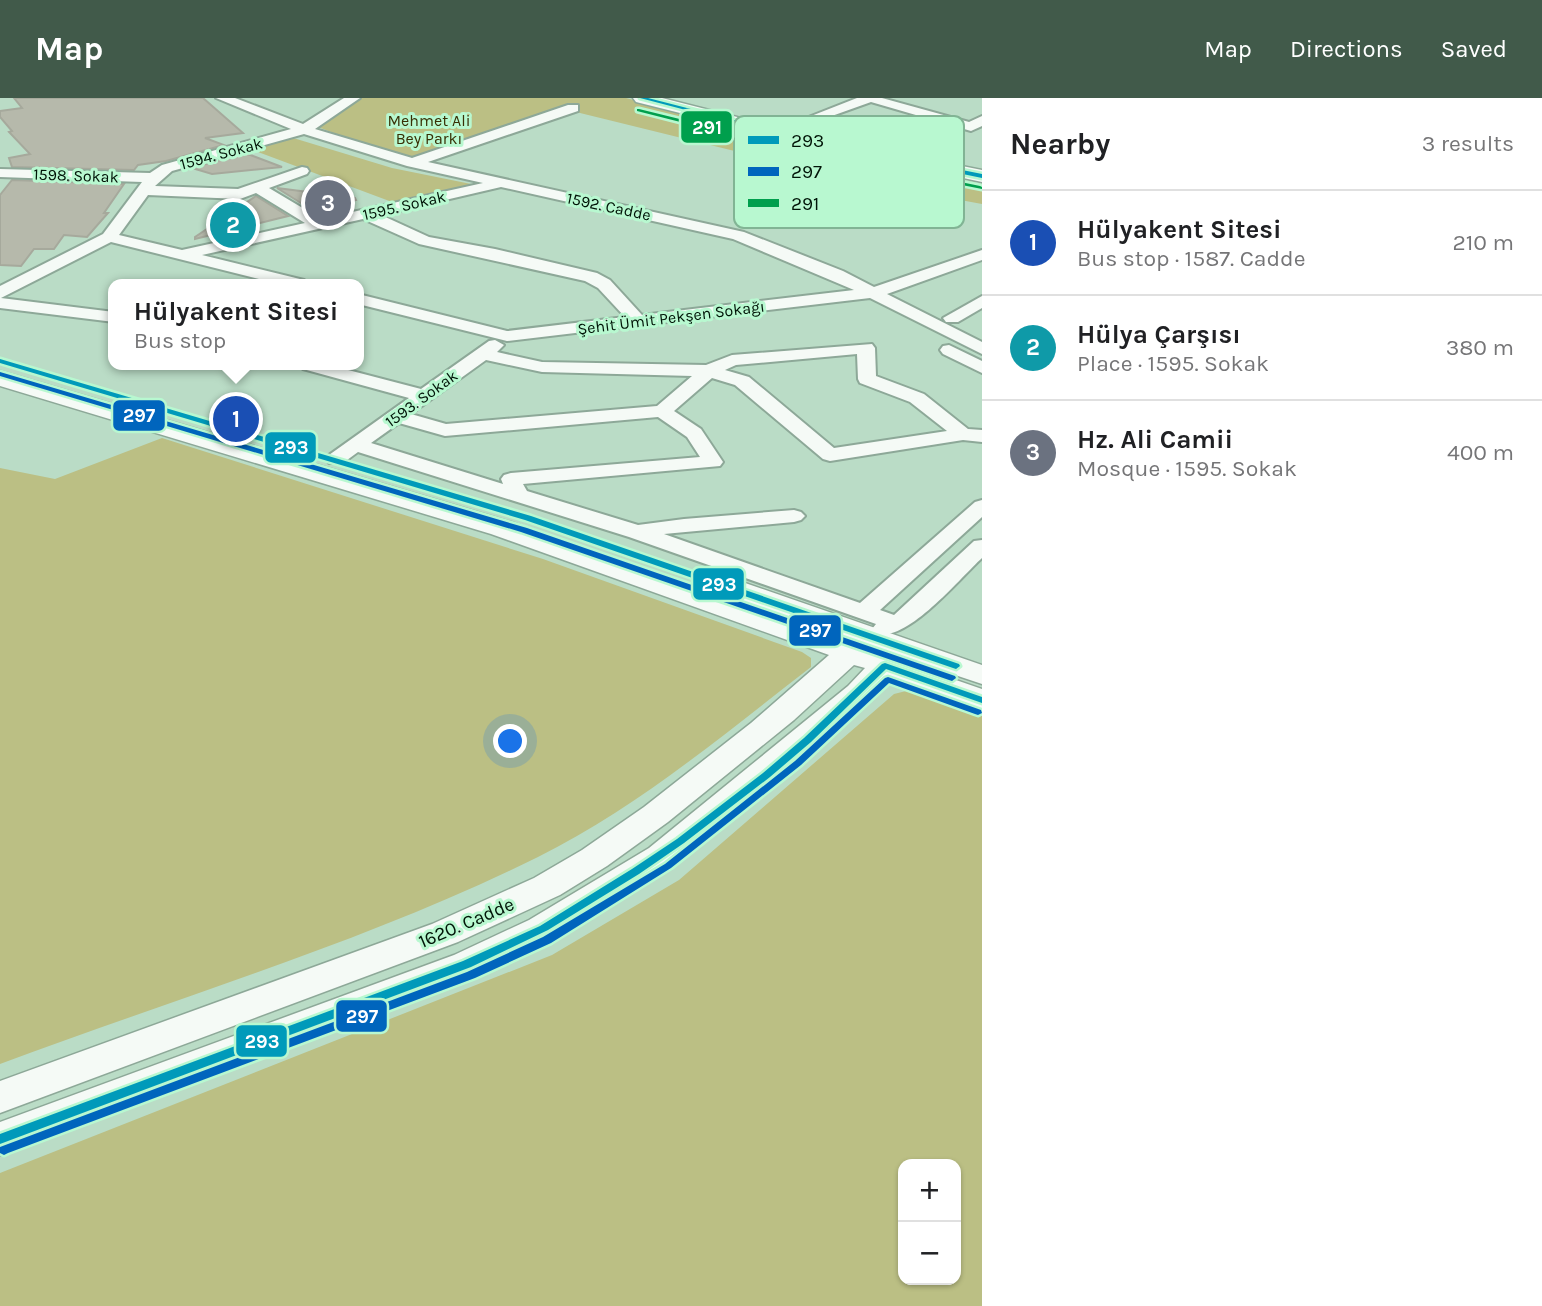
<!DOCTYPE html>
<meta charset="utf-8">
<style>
:root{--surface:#fff;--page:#f6f6f6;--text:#202124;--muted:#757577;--line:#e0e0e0;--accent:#415a4a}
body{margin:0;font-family:Karla,sans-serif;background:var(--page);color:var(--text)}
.controls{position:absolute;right:21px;bottom:21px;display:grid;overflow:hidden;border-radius:14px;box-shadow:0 2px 5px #0004}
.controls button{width:63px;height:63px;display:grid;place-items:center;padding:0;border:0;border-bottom:2px solid var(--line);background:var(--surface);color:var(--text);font:35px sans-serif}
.you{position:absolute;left:511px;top:644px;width:24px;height:24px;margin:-18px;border:5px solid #fff;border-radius:50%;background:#1a73e8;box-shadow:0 0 0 10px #1a73e833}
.badge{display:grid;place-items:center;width:46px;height:46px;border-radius:50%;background:var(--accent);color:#fff;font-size:23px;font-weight:700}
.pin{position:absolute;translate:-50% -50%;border:4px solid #fff;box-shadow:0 2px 7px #0006}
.popup{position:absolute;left:108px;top:181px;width:256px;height:91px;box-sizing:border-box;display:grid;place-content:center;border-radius:14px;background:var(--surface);filter:drop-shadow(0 2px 5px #0005);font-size:23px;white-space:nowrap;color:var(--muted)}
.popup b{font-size:26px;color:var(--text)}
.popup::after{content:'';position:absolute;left:50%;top:100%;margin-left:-14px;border:14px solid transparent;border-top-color:var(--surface)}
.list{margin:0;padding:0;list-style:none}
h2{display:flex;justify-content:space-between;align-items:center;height:91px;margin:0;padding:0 28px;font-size:30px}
h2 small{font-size:23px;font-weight:400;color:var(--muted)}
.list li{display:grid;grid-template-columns:46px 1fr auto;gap:21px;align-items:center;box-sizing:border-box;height:105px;padding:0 28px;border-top:2px solid var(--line)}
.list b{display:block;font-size:26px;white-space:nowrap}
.list p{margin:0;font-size:23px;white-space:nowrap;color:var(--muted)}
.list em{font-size:23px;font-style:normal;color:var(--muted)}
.map{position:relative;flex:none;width:982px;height:1208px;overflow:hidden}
header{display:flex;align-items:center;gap:42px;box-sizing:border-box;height:98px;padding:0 35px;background:var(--accent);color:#fff}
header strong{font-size:33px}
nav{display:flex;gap:38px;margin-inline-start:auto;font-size:24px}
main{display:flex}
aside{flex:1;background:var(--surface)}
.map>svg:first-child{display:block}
.green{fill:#bbbf84;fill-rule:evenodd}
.building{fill:#b6b9ab;stroke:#a6a99c;stroke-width:2}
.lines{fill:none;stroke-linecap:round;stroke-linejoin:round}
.minor-casing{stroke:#8da898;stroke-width:4}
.major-casing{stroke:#8da898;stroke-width:3}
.minor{fill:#f5faf6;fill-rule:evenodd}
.major{fill:#f5faf6;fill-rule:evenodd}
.bus-1-casing{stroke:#b8f8d0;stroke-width:5}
.bus-2-casing{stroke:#b8f8d0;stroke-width:5}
.bus-3-casing{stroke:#b8f8d0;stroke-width:5}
.bus-1{fill:#009aba;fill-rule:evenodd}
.bus-2{fill:#0065bd;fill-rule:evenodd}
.bus-3{fill:#009f4d;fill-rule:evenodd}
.labels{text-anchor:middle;stroke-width:6;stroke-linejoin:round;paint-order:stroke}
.far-park-label{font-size:16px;fill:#382f05;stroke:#b8f8d0}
.far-street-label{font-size:16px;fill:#001407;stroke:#b8f8d0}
.street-label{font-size:19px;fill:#001407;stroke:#b8f8d0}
.key{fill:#b8f8d0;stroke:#81b494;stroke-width:2}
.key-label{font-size:19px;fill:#001407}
.line-badge{stroke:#b8f8d0;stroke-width:2.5}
.badge-label{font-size:19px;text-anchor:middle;font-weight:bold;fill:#fff}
</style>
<header>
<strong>Map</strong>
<nav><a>Map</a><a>Directions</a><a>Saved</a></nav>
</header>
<main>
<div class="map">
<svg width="982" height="1208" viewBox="0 0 982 1208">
<rect width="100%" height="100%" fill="#badcc6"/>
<g class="green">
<polygon points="344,0 626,0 850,59 982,86 982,106 857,83 576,14 430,64 354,43 308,25"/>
<polygon points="290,39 392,70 476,87 392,104 247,50"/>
<path d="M162,340L543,461L802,554L811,560V569C724,636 637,710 538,759C366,844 179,899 0,966V370L55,381Z"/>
<path d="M906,593L922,596L982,618V1208H0V1075L552,857L679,782L894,596ZM903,1066H956V1182H903Z"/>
</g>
<g class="building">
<polygon points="14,0 203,0 243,35 205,40 224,47 166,63 138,67 134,72 12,69 9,60 30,56 9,34 12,33 0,19 0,13 22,10"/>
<polygon points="245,55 282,69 212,76 192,70"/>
<polygon points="12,82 124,86 104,115 108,115 87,139 64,137 54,151 34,151 21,168 0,167 0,97"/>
<polygon points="277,90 355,100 356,102 312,112"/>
<polygon points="256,98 288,118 195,141 195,139"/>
</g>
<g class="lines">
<g class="minor-casing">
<g id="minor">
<path d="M216,0H235L303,26L344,0H360L315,31L412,60L568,7H578V13L428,64L744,134L843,173L874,189L982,152V162L887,196L982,244V256L870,200L507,243L358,206V196L507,233L625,219L598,190L585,183L419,146L363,121L202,157L304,182L306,186H279L111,144L1,200L114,214V224L0,210V188L103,136L142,84L0,79V71L150,75L162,67L291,31ZM304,36L407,68L483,85L321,121L269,90L307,76L309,73L307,70L302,69L238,91L155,88L172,73ZM501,89L733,141L854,192L642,217L610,182L597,175L495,151L429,139L381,117ZM256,95L305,125L182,152L119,137L148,97L240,101Z"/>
<polygon points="857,0 882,0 969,24 982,18 982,28 971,33 871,4 829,19 919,38 921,41 914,45 813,24 806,20"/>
<polygon points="982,198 982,210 958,224 946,224 943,220"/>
<path d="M495,242L504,247L497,254L542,264L706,267L732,257L872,246L875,250L876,278L924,296L968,331L982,332V344L963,342L830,363L823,361L735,287L712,280L674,313L701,331L723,364L720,368L523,386L527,393L638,427L684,421L794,412L801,414L805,418L801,422L794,424L664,436L860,505L975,404L982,402V419L880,512L894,517L974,443L982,442V460C959,481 908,544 876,536L872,531L876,526L629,439L358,354L343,365H329L326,361L329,357L409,300L303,271L300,267H329L421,291L489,243ZM857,256L858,281L860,285L910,304L947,333L834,350L749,279L725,272L736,267ZM486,262L542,274L692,278L657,308L446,326L411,316ZM658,319L687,339L700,359L511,375L504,377L501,381L503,386L371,345L399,325L445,338Z"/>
<polygon points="949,247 982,263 982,275 943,256 940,252 943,248"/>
</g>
</g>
<g class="major-casing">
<g id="major">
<polygon points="633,0 662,0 808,37 982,72 982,84 808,47 636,4"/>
<path d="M0,273L511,424L844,543L847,540L702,489L698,483L702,477L712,474L722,477L982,567V586L907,561L904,564L982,591V611L890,580L870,602L673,766L555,840L480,875L0,1057V1024L454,857L529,822L649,750L848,588L865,570L854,567L794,622L668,724L607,768L560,797L458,844L0,1015V983L432,826L534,780L582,752L644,709L751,625L829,557L491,436L0,288ZM872,549L882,552L879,555L870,551Z"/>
</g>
</g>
<use href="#minor" class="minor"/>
<use href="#major" class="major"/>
<g class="bus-1-casing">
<g id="bus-1">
<polygon points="640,0 648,0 808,41 982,76 982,80 808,44"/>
<polygon points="0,261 531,418 959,566 960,568 956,571 953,570 525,422 0,265"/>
<polygon points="885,565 982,599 982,605 886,571 811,644 770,679 684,745 639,776 548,832 471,869 0,1046 0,1036 463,863 540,828 632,771 677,741 763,675 804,640 882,566"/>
</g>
</g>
<g class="bus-2-casing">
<g id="bus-2">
<polygon points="0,274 527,430 955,578 956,580 952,583 949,582 521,434 0,278"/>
<polygon points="888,579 981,612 982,615 978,617 975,616 889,585 801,667 671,770 551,845 475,880 8,1055 4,1057 0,1055 0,1049 467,874 543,839 665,766 795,663 885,580"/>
</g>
</g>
<g class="bus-3-casing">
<polygon id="bus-3" points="639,11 806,52 980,88 982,89 982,91 806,56 637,13 637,11"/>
</g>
<use href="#bus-1" class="bus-1"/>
<use href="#bus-2" class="bus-2"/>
<use href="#bus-3" class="bus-3"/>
</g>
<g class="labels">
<g class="far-park-label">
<text x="429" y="28">Mehmet Ali<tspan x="429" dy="18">Bey Parkı</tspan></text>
</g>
<g class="far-street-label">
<text transform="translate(221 55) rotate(-15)" y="6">1594. Sokak</text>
<text transform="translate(76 77) rotate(2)" y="6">1598. Sokak</text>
<text transform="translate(404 107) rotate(-13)" y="6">1595. Sokak</text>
<text transform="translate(609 108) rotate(12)" y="6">1592. Cadde</text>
<text transform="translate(671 219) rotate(-7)" y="6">Şehit Ümit Pekşen Sokağı</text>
<text transform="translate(421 300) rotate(-36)" y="6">1593. Sokak</text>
</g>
<g class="street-label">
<text transform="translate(466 824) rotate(-23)" y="7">1620. Cadde</text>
</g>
</g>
<rect x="734" y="18" width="230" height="112" rx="10" class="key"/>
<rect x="748" y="38" width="31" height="8" fill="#009aba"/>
<rect x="748" y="69" width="31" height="9" fill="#0065bd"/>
<rect x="748" y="101" width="31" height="8" fill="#009f4d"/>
<g class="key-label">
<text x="791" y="49">293</text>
<text x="791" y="80">297</text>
<text x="791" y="112">291</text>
</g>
<g class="line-badge">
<rect x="680" y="12" width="53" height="34" rx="7" fill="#009f4d"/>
<rect x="112" y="301" width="54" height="33" rx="7" fill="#0065bd"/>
<rect x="264" y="333" width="53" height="33" rx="7" fill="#009aba"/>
<rect x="692" y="469" width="53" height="34" rx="7" fill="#009aba"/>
<rect x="788" y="516" width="54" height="33" rx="7" fill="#0065bd"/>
<rect x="335" y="901" width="53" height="34" rx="7" fill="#0065bd"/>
<rect x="235" y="926" width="53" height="34" rx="7" fill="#009aba"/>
</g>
<g class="badge-label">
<text x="707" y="36">291</text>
<text x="139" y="324">297</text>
<text x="291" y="356">293</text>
<text x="719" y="493">293</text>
<text x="815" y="539">297</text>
<text x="362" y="925">297</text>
<text x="262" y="950">293</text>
</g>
</svg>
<div class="controls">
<button>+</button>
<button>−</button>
</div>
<div class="you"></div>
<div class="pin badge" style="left:236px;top:321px;background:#1a4fb4">1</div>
<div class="popup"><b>Hülyakent Sitesi</b>Bus stop</div>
<div class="pin badge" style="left:233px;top:127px;background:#0f9aa8">2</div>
<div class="pin badge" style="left:328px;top:105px;background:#6b7280">3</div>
</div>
<aside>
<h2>Nearby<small>3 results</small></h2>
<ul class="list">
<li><span class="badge" style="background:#1a4fb4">1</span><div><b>Hülyakent Sitesi</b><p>Bus stop · 1587. Cadde</p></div><em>210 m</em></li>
<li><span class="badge" style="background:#0f9aa8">2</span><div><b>Hülya Çarşısı</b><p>Place · 1595. Sokak</p></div><em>380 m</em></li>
<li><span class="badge" style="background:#6b7280">3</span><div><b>Hz. Ali Camii</b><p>Mosque · 1595. Sokak</p></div><em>400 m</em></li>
</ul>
</aside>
</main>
